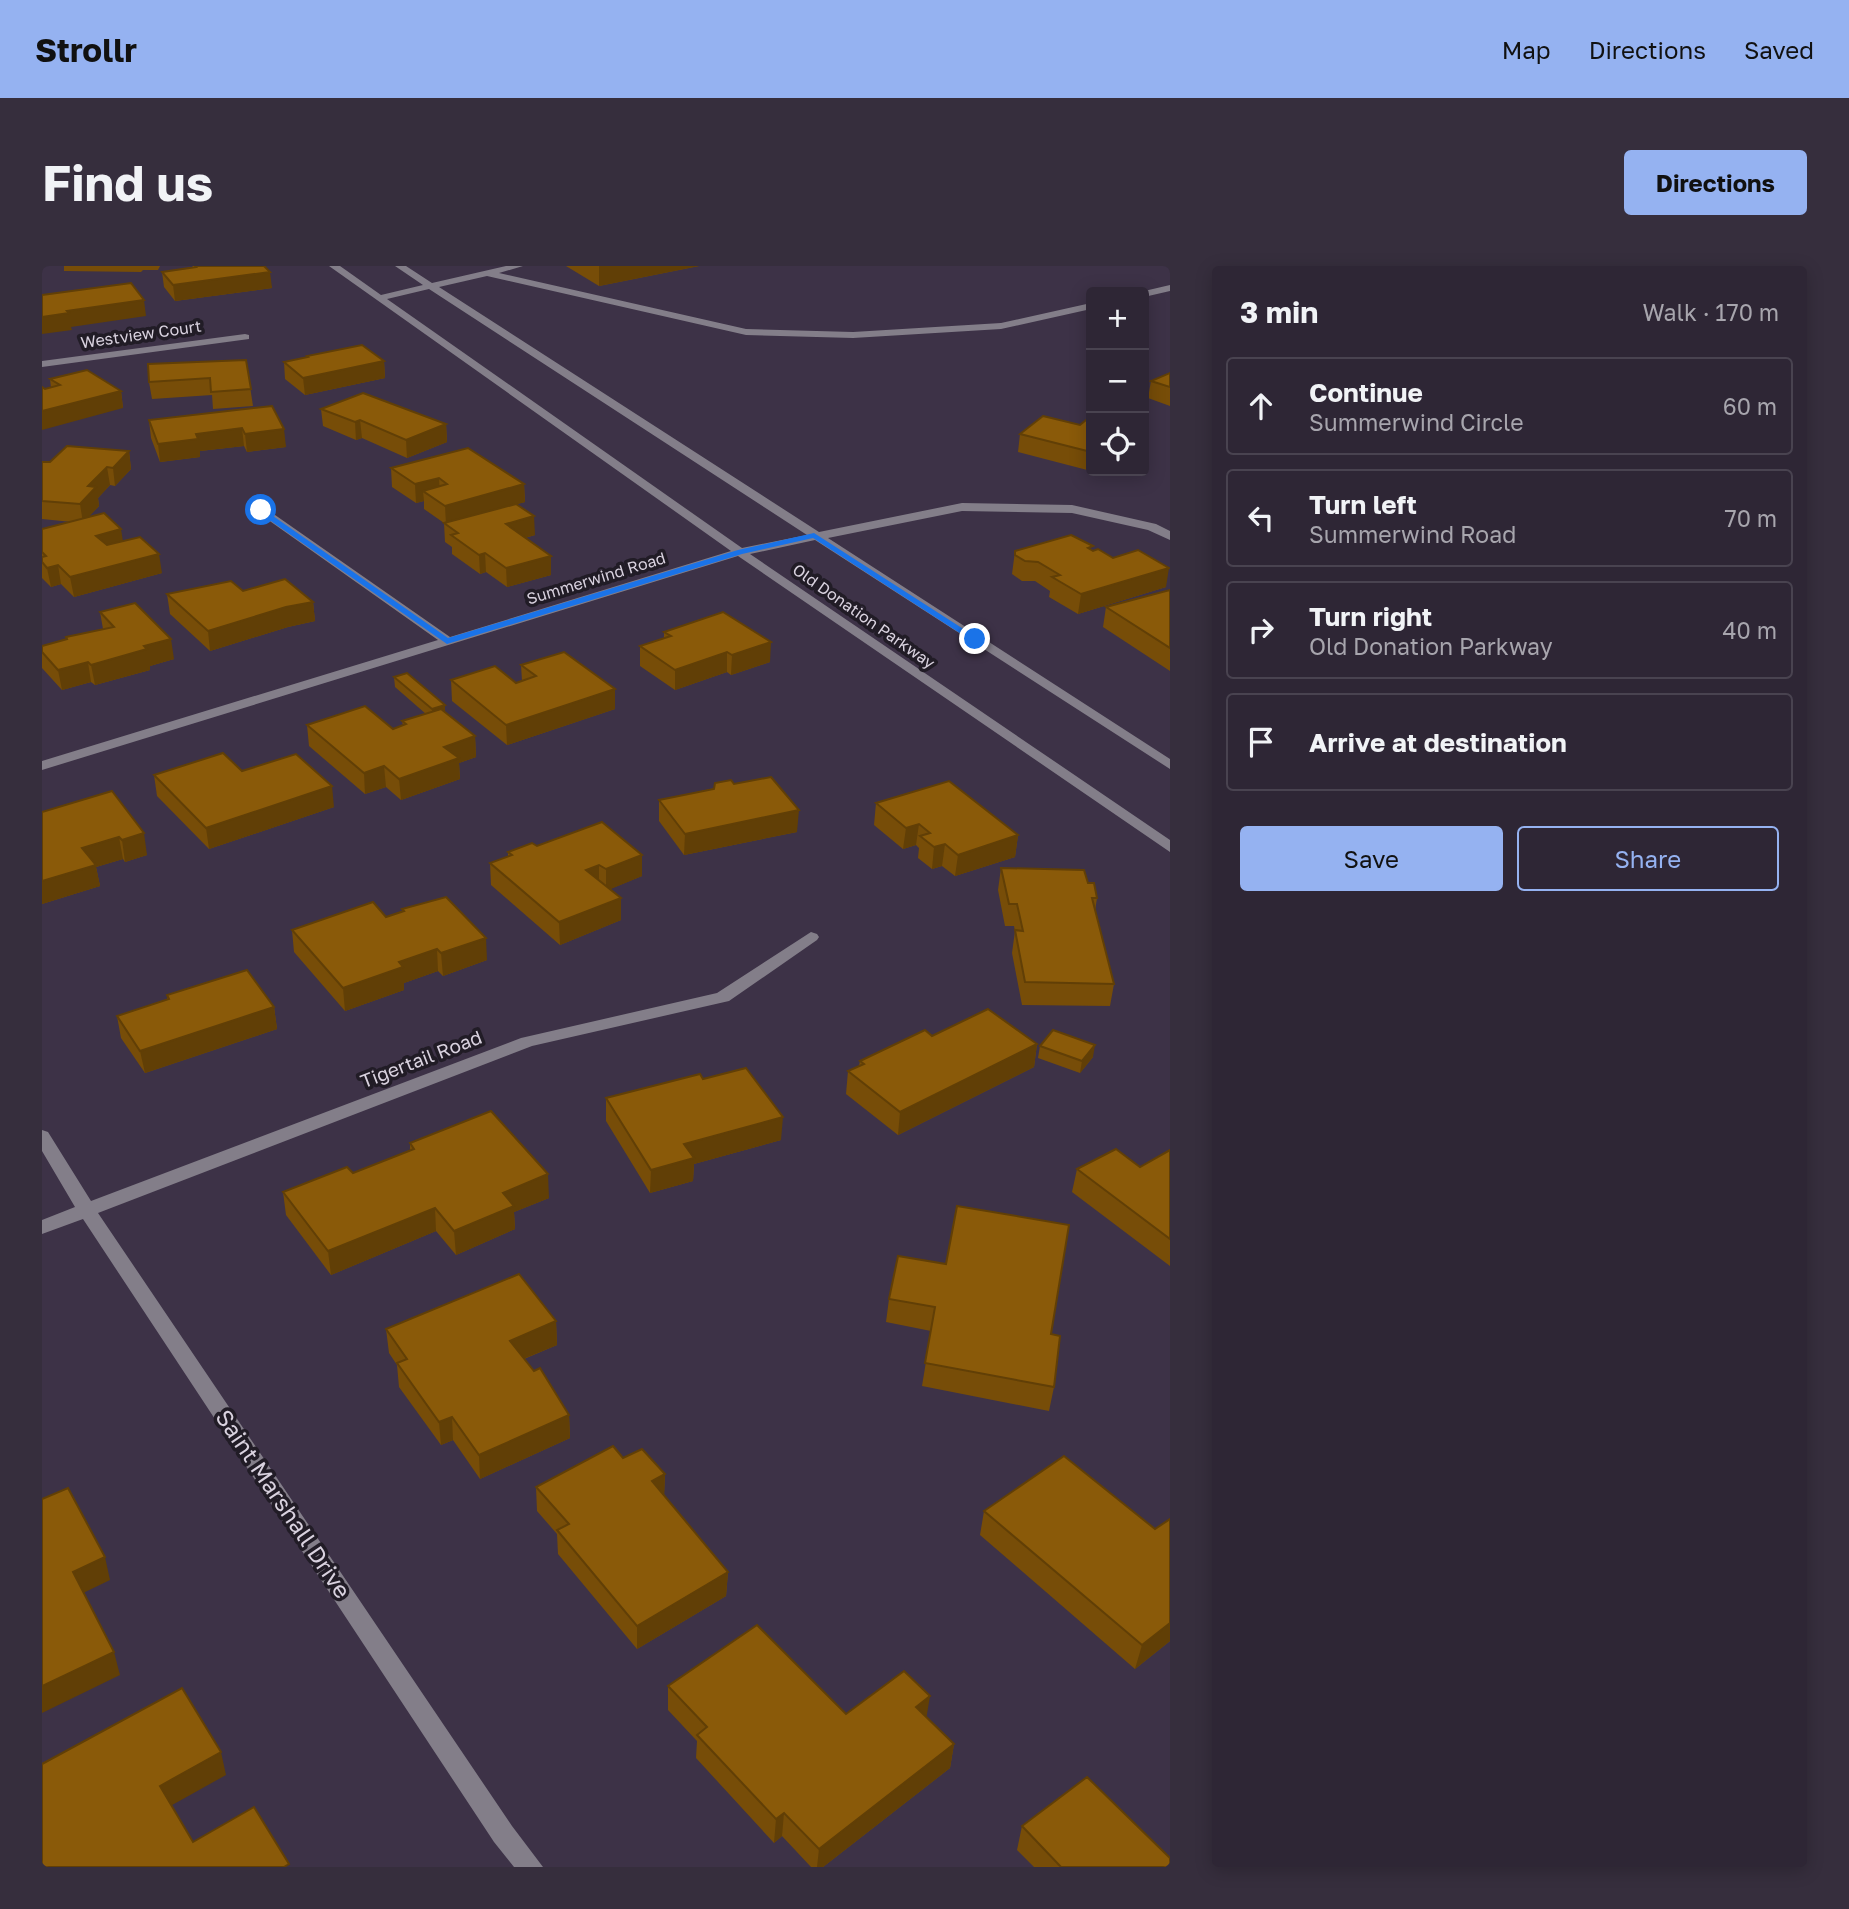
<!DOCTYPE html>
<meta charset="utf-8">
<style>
:root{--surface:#2e2635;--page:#362e3d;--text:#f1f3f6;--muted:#a7a5ad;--line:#494350;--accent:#95b2f1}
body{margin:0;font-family:"Golos Text",sans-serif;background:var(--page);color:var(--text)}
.controls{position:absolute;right:21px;top:21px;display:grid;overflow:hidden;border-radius:7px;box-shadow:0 4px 18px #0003}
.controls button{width:63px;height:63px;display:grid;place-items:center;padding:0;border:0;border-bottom:2px solid var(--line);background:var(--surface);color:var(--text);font:35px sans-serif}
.stop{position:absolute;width:21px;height:21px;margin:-16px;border:5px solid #1a73e8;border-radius:50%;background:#fff}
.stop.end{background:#1a73e8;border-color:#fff;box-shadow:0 2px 7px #0008}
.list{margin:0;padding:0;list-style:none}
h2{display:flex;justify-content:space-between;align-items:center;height:91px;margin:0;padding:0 28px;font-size:30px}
h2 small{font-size:23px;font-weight:400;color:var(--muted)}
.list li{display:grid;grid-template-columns:46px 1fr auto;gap:21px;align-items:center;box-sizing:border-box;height:98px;margin:0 14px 14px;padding:0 14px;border:2px solid var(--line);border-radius:7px}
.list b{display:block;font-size:26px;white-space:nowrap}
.list p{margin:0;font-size:23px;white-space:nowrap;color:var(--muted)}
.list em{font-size:23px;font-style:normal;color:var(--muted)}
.actions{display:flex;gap:14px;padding:21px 28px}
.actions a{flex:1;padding:16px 0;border:2px solid var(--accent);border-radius:7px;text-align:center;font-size:24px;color:var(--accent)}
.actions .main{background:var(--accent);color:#111}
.icon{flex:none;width:38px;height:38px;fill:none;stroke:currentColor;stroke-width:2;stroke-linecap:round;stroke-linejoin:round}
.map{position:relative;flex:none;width:1128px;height:1601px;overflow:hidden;border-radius:7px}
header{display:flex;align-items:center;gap:42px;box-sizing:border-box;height:98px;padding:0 35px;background:var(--accent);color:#111}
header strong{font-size:33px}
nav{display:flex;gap:38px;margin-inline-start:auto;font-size:24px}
.intro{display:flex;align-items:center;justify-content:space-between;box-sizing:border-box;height:168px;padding:0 42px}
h1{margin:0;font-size:49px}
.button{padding:18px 32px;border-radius:7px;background:var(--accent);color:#111;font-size:24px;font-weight:700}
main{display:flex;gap:42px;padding:0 42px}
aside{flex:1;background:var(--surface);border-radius:7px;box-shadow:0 4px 18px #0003}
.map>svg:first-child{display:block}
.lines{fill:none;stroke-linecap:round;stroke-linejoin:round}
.minor{fill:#837e89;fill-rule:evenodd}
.wall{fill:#774d08}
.shaded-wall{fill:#613f06}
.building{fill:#8a5a09;stroke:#613f06;stroke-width:2}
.route{fill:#1a73e8}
.labels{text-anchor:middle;stroke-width:7;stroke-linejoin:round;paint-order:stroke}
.far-street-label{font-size:16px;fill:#d9d2df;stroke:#211c26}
.street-label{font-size:19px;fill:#d9d2df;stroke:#211c26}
.near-street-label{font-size:23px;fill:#d9d2df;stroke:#211c26}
</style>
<header>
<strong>Strollr</strong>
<nav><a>Map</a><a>Directions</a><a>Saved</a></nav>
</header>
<div class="intro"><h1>Find us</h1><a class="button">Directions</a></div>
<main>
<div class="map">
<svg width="1128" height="1601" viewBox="0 0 1128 1601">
<rect width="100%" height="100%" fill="#3d3247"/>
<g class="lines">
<g class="minor">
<path d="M287,0H298L339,29L381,19L353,0H364L390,17L464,0H481L457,7L704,63L811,66L959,57L1049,37V43L959,63L811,72L704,69L445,10L397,21L777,266L920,237L1030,239L1114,258L1128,265V274L1106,264L1030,247L920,245L786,272L1128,493V503L773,274L708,288L1128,574V586L696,290L0,504V495L396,374L215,246V242H223L408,371L689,285ZM387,23L765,269L700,282L345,33Z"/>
<polygon points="1128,19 1128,25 1102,31 1102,26 1098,26"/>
<polygon points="203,68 207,69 207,73 0,101 0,95"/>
<polygon points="769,666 775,668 777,671 775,674 687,735 490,780 56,947 470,1560 501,1601 472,1601 452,1576 41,953 0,968 0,954 33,941 0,885 0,864 6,866 49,935 479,772 675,727"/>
</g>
</g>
<g class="wall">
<polygon points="22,0 118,0 116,4 101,4 99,6 22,5"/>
<polygon points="150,0 222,0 230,22 133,35 122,21 120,6 151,1"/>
<polygon points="524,0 657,0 557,20"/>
<polygon points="265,90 342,95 343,112 263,129 243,113 242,96 265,92"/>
<polygon points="204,94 211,140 171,143 170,129 110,133 107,116"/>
<polygon points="1128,107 1128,140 1106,132 1109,115"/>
<polygon points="8,113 79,125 81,142 3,123 9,122"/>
<polygon points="230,140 244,181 205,186 202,180 158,185 158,191 118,196 109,172 107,154"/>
<polygon points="279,143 404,158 405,176 365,192 320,172 314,174 281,160"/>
<polygon points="1049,155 1049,205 976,186 978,168 1038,159"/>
<polygon points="87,185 89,203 73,220 68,219 56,232 57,240 46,251 81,275 120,307 32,331 19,318 9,321 0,312 0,263 30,256 0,253 0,196 8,196"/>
<polygon points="349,202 482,218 483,236 475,238 493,269 483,272 509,309 465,321 444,306 438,308 410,288 410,281 403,276 402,257 382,243 382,235 374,237 350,221"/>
<polygon points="1050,205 1076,205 1070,210"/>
<polygon points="1050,284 1124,321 1036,348 1007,331 1008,325 993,315 980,315 970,308 973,285"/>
<polygon points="1128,324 1128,405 1061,361 1064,341"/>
<polygon points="125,328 271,336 273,355 246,361 168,385 128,348"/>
<polygon points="58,346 132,393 108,400 108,404 53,419 49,416 20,424 0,402 0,380 24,373 24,371 61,363"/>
<polygon points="622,366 728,396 689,409 685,406 633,424 598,400 598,380 622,372"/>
<polygon points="479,399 573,423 573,443 465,479 410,435 409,414 474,417 480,415"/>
<polygon points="352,411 403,446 433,470 434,491 417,497 418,513 359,534 344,521 323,528 267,480 265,459 351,463 361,459 360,455 384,448 353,421"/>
<polygon points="200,505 292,541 167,583 115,530 112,509"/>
<polygon points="692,518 755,566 642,589 617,555 617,534"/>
<polygon points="70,525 105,589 83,596 81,593 54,601 58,620 0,638"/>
<polygon points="834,537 976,569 973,591 913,610 900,600 890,603 876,592 877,582 874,579 861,583 832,559"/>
<polygon points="466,586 600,589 600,610 568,623 579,654 518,679 449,619 448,597 466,591"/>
<polygon points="959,602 1046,617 1055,632 1053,645 1072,718 1068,740 980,739 970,687 973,665 972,660 963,660 956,624"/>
<polygon points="360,643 445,694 401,710 396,705 362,717 362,724 303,745 252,686 250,664 344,651 360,645"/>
<polygon points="125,729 232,741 235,763 103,807 79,772 75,750 125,734"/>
<polygon points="890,770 995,778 992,801 856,869 804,828 806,805 817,800 818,795"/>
<polygon points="998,780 1051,791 1038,807 996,792"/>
<polygon points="661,813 739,874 652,898 651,915 608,927 564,855 564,832"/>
<polygon points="368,877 507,932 472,946 473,963 414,989 394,965 289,1009 244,949 241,926 311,907 368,884"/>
<polygon points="1128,884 1128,1000 1030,926 1035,903 1098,901"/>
<polygon points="856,990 1009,1068 1012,1121 1007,1145 880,1120 889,1065 844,1056 847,1033"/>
<polygon points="514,1055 515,1079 482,1093 527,1149 528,1172 438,1213 411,1174 399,1179 357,1121 355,1099 347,1087 344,1063"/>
<polygon points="581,1192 623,1208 622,1230 686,1306 684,1330 595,1383 516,1288 515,1268 495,1245 494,1221"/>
<polygon points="942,1245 1113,1263 1128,1253 1128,1375 1093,1403 938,1269"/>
<polygon points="626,1420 804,1448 885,1451 912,1478 908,1502 781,1601 769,1601 740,1570 732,1577 654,1492 655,1475 626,1444"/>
<polygon points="980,1560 1128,1601 992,1601 975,1584"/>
</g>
<g class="shaded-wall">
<polygon points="557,0 657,0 557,20"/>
<polygon points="228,6 230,22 133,35 131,19"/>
<polygon points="102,34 104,50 29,61 30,64 0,68 0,51 25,45"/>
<polygon points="342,95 343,112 263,129 261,112"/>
<polygon points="79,125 81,142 0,164 0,145"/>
<polygon points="318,154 320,172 314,174 313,156"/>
<polygon points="404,158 405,176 365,192 364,174"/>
<polygon points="200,162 202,180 158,185 158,191 118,196 116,178 154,168"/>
<polygon points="242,163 244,181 205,186 203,168"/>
<polygon points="87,185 89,203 73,220 71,202"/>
<polygon points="65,201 68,219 56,232 57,240 41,257 38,238 46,220"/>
<polygon points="397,212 398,230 381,225 382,235 374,237 373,218"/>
<polygon points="482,218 483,236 404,258 403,240"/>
<polygon points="492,250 493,269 464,277 464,258"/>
<polygon points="79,263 82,282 57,289 54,270"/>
<polygon points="443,287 444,306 438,308 437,289"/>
<polygon points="117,288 120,307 32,331 28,311"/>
<polygon points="509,290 509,309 465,321 464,302"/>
<polygon points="16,299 19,318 9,321 5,302"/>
<polygon points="1127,302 1124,321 1036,348 1039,328"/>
<polygon points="271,336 273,355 246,361 168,385 166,365 244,341"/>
<polygon points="129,373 132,393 108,400 108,404 53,419 49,399 102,380"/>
<polygon points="729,376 728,396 689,409 690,389"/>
<polygon points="685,386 685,406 633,424 633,404"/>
<polygon points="46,396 49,416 20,424 16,404"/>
<polygon points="573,423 573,443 465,479 464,459"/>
<polygon points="403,439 403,449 391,453 390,443"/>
<polygon points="433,470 434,491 417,497 418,513 359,534 357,513 402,481"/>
<polygon points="342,500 344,521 323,528 322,507"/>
<polygon points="290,520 292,541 167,583 164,562"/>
<polygon points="757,544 755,566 642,589 643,568"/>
<polygon points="877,558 874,579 861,583 864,562"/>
<polygon points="102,567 105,589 83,596 80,574"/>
<polygon points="976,569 973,591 913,610 916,589"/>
<polygon points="77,571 81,593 54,601 58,620 0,638 0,615 40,582"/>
<polygon points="903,578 900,600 890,603 892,581"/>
<polygon points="600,589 600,610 564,625 564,603"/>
<polygon points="557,599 557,621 544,604"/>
<polygon points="579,632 579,654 518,679 517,656"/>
<polygon points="444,672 445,694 401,710 399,687"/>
<polygon points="395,683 396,705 362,717 362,724 303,745 301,722 357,696"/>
<polygon points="232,741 235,763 103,807 98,785"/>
<polygon points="995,778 992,801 856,869 858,846"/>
<polygon points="1053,779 1051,791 1038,807 1040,795"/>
<polygon points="741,851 739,874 652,898 651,915 608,927 609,904 642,878"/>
<polygon points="506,908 507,932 472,946 473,963 414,989 412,965 461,927"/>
<polygon points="393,942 394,965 289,1009 286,985"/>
<polygon points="514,1055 515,1079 469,1098 468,1075"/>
<polygon points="527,1149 528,1172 438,1213 437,1189"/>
<polygon points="410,1151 411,1174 399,1179 397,1156"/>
<polygon points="623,1208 622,1232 610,1215"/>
<polygon points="63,1291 68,1314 37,1329 31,1306"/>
<polygon points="686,1306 684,1330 595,1383 595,1360"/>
<polygon points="1128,1357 1128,1375 1093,1403 1100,1379"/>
<polygon points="72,1386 78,1409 0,1447 0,1420"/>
<polygon points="888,1430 884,1454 874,1441"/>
<polygon points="912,1478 908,1502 781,1601 775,1601 777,1583"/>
<polygon points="179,1486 184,1509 123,1543 118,1520"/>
<polygon points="742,1547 740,1570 732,1577 734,1553"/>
</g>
<g class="building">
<polygon points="153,0 222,0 228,6 131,19 120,6 154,1"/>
<polygon points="89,17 102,34 25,45 27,47 0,51 0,29"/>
<polygon points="320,79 342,95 261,112 242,96 266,91 265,90"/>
<polygon points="204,94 209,123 169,126 168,112 107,116 106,98"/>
<polygon points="45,104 79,125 0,145 0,121 3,123 18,119 8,113"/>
<polygon points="1128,107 1128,121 1109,115"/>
<polygon points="321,127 404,158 364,174 318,154 313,156 279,143"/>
<polygon points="230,140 242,163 203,168 200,162 154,168 156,173 116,178 107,154"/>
<polygon points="1001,150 1038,159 1044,154 1049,155 1049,186 978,168"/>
<polygon points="25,180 87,185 71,202 65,201 46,220 54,221 38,238 0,235 0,196 8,196"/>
<polygon points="426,182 482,218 403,240 381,225 405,218 397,212 373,218 349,202"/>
<polygon points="474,238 492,250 464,258 509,290 464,302 443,287 437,289 409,269 416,267 402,257"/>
<polygon points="62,247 79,263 54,270 65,279 98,271 117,288 28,311 16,299 5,302 0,296 0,291 4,290 0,286 0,263"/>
<polygon points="1029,269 1051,280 1046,282 1051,285 1056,283 1071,292 1096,284 1127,302 1039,328 1010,311 1018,309 996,296 983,295 973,289 973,285"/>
<polygon points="243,313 271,336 244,341 166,365 125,328 189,315 201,325"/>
<polygon points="1128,324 1128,382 1064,341"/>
<polygon points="93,337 129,373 102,380 105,383 49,399 46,396 16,404 0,386 0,380 25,373 24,371 72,361 58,346"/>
<polygon points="681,346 729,376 690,389 685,386 633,404 598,380 629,370 622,366"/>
<polygon points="522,386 573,423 464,459 409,414 453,400 474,417 494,410 479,399"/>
<polygon points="365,407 403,439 390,443 352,411"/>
<polygon points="323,440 351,463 364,458 360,455 399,443 433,470 402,481 417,492 357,513 342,500 322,507 265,459"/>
<polygon points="181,487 200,505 254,488 290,520 164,562 112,509"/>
<polygon points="729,511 757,544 643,568 617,534 672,523 673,517 689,514 692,518"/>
<polygon points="907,515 976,569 916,589 903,578 892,581 878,570 888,567 877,558 864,562 834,537"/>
<polygon points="70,525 102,567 80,574 77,571 40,582 54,599 0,615 0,546"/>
<polygon points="560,556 600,589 564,603 557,599 544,604 579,632 517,656 448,597 470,589 466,586 490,577 495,580"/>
<polygon points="959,602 1042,604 1046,617 1052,617 1055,632 1050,632 1072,718 983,716 973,664 981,665 975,638 967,638"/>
<polygon points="404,631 444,672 399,687 395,683 357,696 361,701 301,722 250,664 331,636 344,651 362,645 360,643"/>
<polygon points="205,704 232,741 98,785 75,750 127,733 125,729"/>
<polygon points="946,743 995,778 858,846 806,805 822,798 818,795 883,764 890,770"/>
<polygon points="1011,764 1053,779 1040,795 998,780"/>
<polygon points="704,802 741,851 642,878 652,892 609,904 564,832 658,808 661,813"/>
<polygon points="449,845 506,908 461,927 472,940 412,965 393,942 286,985 241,926 305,901 311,907 372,883 368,877"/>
<polygon points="1074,883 1098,901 1128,884 1128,973 1035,903"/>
<polygon points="915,940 1027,959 1009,1068 1018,1070 1012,1121 883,1097 893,1041 847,1033 856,990 904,998"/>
<polygon points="477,1008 514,1055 468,1075 492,1105 498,1102 527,1149 437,1189 410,1151 397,1156 355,1097 365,1093 344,1063"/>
<polygon points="571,1180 581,1192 600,1183 623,1208 610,1215 686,1306 595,1360 515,1264 527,1258 494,1221"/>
<polygon points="1022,1190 1113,1263 1128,1253 1128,1357 1100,1379 942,1245"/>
<polygon points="26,1222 63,1291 31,1306 72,1386 0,1420 0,1233"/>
<polygon points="715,1359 804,1448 862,1405 888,1430 874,1441 912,1478 777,1583 742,1547 734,1553 655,1469 665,1461 626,1420"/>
<polygon points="140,1422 179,1486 118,1520 151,1576 212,1541 247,1598 242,1601 0,1601 0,1498"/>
<polygon points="1045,1511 1128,1592 1128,1601 1019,1601 980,1560"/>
</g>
<polygon class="route" points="216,243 221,243 406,372 696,284 772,267 937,373 930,375 771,272 700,288 405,378 216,246"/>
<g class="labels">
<g class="far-street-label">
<text transform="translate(99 68) rotate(-8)" y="6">Westview Court</text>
<text transform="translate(554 312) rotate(-17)" y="6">Summerwind Road</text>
<text transform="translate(822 350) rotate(35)" y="6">Old Donation Parkway</text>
</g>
<g class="street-label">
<text transform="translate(379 793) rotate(-21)" y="7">Tigertail Road</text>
</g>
<g class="near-street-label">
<text transform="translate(241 1238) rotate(56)" y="8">Saint Marshall Drive</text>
</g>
</g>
</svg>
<div class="controls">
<button>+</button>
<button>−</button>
<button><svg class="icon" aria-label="locate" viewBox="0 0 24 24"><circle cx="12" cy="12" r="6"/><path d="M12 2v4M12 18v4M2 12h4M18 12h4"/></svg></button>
</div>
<div class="stop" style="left:219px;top:244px"></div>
<div class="stop end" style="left:933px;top:373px"></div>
</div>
<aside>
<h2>3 min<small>Walk · 170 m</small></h2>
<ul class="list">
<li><svg class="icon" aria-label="ahead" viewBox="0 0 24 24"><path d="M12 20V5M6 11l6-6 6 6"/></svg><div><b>Continue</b><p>Summerwind Circle</p></div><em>60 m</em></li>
<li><svg class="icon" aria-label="left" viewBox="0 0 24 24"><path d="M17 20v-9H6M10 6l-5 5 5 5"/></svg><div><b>Turn left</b><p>Summerwind Road</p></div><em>70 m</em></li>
<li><svg class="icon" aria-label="right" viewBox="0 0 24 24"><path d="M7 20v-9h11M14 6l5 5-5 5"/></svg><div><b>Turn right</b><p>Old Donation Parkway</p></div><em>40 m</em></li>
<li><svg class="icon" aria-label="arrive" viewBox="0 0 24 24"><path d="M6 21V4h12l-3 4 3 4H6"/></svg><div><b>Arrive at destination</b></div></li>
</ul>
<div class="actions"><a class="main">Save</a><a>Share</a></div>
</aside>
</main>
